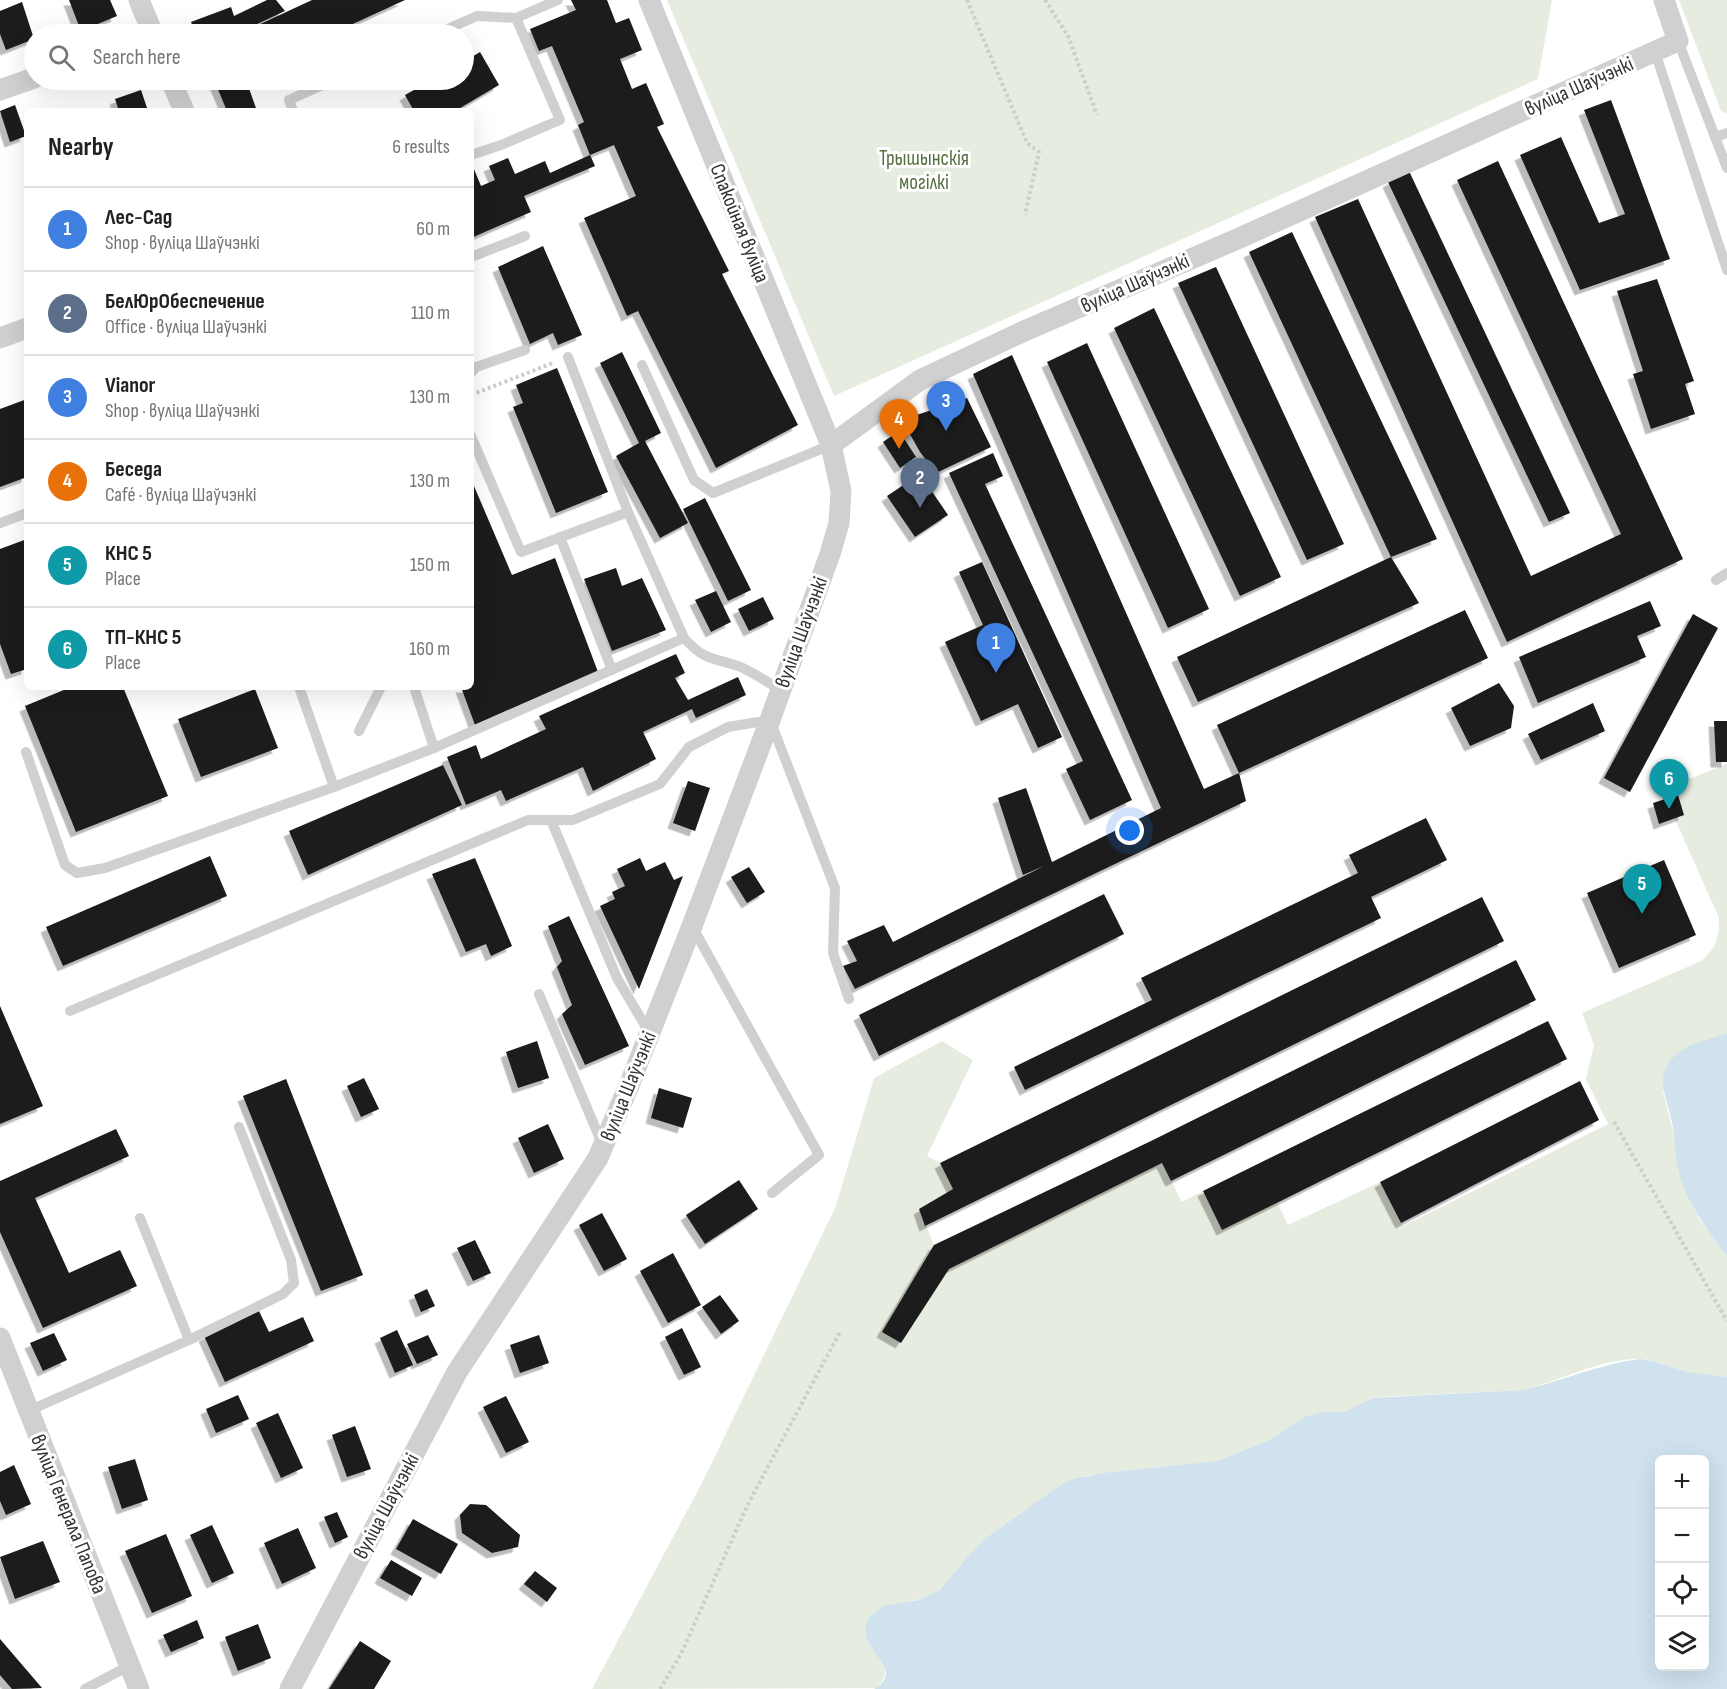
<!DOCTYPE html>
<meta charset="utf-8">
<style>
:root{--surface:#fff;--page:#f2f2f2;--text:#222;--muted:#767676;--line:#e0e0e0;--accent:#7c3aed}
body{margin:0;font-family:"Sofia Sans Condensed",sans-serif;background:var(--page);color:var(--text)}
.controls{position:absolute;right:18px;bottom:18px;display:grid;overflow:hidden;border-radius:9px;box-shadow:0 6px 24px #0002}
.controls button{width:54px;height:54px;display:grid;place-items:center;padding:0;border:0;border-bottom:2px solid var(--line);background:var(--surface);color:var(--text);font:30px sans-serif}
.you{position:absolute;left:1130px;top:831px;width:21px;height:21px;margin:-15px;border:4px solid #fff;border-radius:50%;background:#1a73e8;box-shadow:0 0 0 9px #1a73e833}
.badge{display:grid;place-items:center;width:39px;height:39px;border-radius:50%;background:var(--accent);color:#fff;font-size:20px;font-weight:700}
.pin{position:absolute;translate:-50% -50px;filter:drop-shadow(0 2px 3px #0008)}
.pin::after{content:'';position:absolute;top:32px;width:21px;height:18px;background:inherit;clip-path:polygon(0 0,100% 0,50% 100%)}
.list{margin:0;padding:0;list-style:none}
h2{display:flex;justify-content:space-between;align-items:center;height:78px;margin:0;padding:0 24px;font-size:26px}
h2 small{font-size:20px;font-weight:400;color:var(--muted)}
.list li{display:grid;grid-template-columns:39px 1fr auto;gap:18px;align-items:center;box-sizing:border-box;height:84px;padding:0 24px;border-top:2px solid var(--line)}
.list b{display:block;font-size:22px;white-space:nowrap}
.list p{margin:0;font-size:20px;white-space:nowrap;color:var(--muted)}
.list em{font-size:20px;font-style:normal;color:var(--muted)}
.icon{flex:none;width:33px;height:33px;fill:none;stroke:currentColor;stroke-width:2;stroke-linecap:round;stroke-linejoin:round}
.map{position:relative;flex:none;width:1727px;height:1689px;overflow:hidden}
.search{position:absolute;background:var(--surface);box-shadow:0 6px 24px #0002;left:24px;top:24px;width:450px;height:66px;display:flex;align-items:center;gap:15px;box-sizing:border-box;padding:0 21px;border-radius:33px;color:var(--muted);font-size:22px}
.panel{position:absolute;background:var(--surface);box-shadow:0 6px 24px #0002;left:24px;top:108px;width:450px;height:582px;border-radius:9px}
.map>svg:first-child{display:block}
.green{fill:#e6ecdf}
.water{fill:#cfe2ee;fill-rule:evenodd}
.building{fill:#1a1a1a;filter:url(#shadow)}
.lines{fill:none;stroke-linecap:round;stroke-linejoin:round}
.path{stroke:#cdcdcd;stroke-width:4;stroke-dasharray:3 3;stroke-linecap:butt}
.service{stroke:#d0d0d0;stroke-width:10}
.minor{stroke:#d0d0d0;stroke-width:21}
.labels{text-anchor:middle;stroke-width:6;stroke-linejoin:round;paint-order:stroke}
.street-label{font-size:21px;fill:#333;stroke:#fff}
.park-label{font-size:21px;fill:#56703f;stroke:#fff}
</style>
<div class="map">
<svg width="1727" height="1689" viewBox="0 0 1727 1689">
<defs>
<filter id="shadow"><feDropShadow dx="-5.5" dy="5.5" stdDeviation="0" flood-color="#0004"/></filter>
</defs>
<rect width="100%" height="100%" fill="#fff"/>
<g class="green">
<polygon points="667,0 1552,0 1538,79 834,396"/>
<polygon points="1679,0 1727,0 1727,113 1721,111"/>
<path d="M1727,764V1033L1713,1039L1663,1092L1691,1203L1700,1220L1727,1256V1377C1713,1376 1699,1375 1685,1372C1670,1368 1656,1359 1640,1359C1602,1358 1560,1381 1523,1390L1381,1397L1372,1398L1344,1412H1323L1292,1425L1268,1441L1217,1461L1089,1475L1063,1483L987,1537L940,1590L929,1597L908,1602L872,1648C885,1660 891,1676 876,1688L592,1689L703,1481L836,1206L874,1078L942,1041L973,1060L927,1156L940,1163L953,1189L919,1209L934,1245L882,1332L901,1342L949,1269L1162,1163L1182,1202L1203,1191L1222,1229L1277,1202L1288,1225L1380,1182L1403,1226L1608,1124L1586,1079L1594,1045L1582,1013L1701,961C1717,947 1719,938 1719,918L1662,790Z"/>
</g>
<g class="water">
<path d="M1727,1033V1256C1706,1228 1684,1200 1677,1164C1674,1149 1675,1133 1671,1118C1667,1098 1656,1081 1670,1061C1683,1044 1708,1040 1727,1033Z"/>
<path d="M1640,1359L1653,1361L1687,1372L1727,1377V1689H874C903,1672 870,1654 866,1636C864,1629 866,1623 869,1617L884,1606L919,1600L940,1590L971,1553L987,1537L1063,1483L1077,1478L1103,1473L1217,1461L1268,1441L1304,1417L1323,1412H1344L1372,1398L1523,1390C1563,1381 1599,1364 1640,1359ZM1660,1460H1704V1666H1660Z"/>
</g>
<g class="building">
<polygon points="69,0 110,0 117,16 81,31"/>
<polygon points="267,0 276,0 285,11 236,34 196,34 191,22 231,7 234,16"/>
<polygon points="312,0 405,0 331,34 239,34"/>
<polygon points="571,0 607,0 616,23 629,18 642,50 620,59 632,89 646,83 664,124 657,127 729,271 722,274 798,425 716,468 638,311 627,316 584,218 636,196 614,145 590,155 595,166 524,196 531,212 471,238 471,162 481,186 495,180 489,166 508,158 515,174 545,161 550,173 590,155 578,125 584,122 552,46 539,51 530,29 576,10"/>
<polygon points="22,2 34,39 6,50 0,34 0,11"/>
<polygon points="480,52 499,85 455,111 414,111 405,95 432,80 464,80 464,62"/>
<polygon points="214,80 246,80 257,111 227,111"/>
<polygon points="141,90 148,111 119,111 115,99"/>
<polygon points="1611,100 1670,259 1580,290 1520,155 1561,137 1599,223 1625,214 1584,110"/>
<polygon points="15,105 26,136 10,142 0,111"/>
<polygon points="1498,161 1683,559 1507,642 1315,217 1358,199 1531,576 1621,534 1457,180"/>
<polygon points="1409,171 1570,513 1549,522 1388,182"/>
<polygon points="1292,232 1437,539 1391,557 1419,603 1198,702 1177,657 1391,557 1249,252"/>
<polygon points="543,246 582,335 558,345 553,333 530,344 498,267"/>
<polygon points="1216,267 1344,544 1307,560 1178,283"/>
<polygon points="1657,279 1694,381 1685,384 1695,414 1651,429 1633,374 1643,371 1617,291"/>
<polygon points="1154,308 1281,577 1240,596 1114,328"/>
<polygon points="1087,343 1209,609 1168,628 1047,362"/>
<polygon points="622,352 661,433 645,441 688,523 660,538 616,456 639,443 600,363"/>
<polygon points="1012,355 1204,789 1239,773 1246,801 855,989 843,966 857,961 847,941 884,925 893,942 1044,866 1023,875 998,798 1026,788 1052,862 1161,808 973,374"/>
<polygon points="557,368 608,492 556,513 513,407 523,403 516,385"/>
<polygon points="967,398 991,447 936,473 920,452 902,420"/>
<polygon points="27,399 27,477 0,487 0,409"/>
<polygon points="899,431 916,457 900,468 883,442"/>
<polygon points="993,453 1003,476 985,484 1132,800 1090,820 1066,769 1083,761 949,473"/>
<polygon points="920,474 948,515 915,537 887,496"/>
<polygon points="471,479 512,575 555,558 598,672 475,725 461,687 471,687"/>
<polygon points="705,498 751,590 728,601 683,509"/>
<polygon points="27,539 27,669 11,674 0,644 0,549"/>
<polygon points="982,562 1062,737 1038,748 1018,704 981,721 945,642 983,625 959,572"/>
<polygon points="616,568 622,586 642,578 666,630 612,651 584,579"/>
<polygon points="716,591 731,622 711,632 695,600"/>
<polygon points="763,597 774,619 749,631 738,609"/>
<polygon points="1650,601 1661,626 1637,636 1646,657 1538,703 1519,657"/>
<polygon points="1465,610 1488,658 1239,773 1217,725"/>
<polygon points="1693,614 1718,628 1630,792 1604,778"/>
<polygon points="676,654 685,673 675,678 688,700 738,677 746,695 696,718 692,709 643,732 656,759 593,791 583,767 506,801 501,790 466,805 447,757 476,745 481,759 546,729 539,716"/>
<polygon points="1499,683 1514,706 1511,728 1470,746 1451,708"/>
<polygon points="71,687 123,687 168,796 76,832 25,706"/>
<polygon points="255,689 278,748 201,777 178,719"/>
<polygon points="1593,703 1605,731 1541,760 1528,734"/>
<polygon points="1714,721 1727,721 1727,762 1716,762"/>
<polygon points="443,765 462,805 308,875 289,831"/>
<polygon points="688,781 710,788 695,831 673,823"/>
<polygon points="1678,795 1684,815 1659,824 1653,803"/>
<polygon points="1426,818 1447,860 1371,897 1381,918 1025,1090 1014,1067 1152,1000 1141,978 1358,873 1349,855"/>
<polygon points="210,856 227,896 63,966 46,927"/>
<polygon points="475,858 512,946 491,956 486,944 466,952 432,874"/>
<polygon points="640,858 646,871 665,862 674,880 683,876 639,989 600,906 615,899 612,892 625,886 617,869"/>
<polygon points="1664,860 1696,935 1619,968 1587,893"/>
<polygon points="749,867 765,892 747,903 731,877"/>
<polygon points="1104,894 1124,934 879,1056 859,1015"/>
<polygon points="1482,897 1504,941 925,1226 919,1209 953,1189 940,1163"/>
<polygon points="569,916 629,1046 585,1065 562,1014 572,1005 557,967 562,961 548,926"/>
<polygon points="1516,960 1536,1000 1171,1181 1162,1163 949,1269 901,1343 882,1332 934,1245 1151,1141"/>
<polygon points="0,1006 43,1106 0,1124"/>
<polygon points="1548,1021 1567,1059 1222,1230 1203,1191"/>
<polygon points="537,1041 549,1078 518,1088 506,1052"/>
<polygon points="364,1078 379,1109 361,1117 347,1086"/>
<polygon points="286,1079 363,1275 321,1291 243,1096"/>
<polygon points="1580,1081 1599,1120 1401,1223 1380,1182"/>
<polygon points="659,1088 692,1098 683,1128 651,1118"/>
<polygon points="548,1124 564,1159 534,1173 518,1138"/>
<polygon points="116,1129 129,1156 35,1198 69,1273 120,1250 137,1286 43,1328 0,1232 0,1181"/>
<polygon points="739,1180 758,1209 705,1244 686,1215"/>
<polygon points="602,1213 627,1259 604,1271 579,1225"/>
<polygon points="475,1240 491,1273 473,1281 457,1248"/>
<polygon points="673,1253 701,1305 668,1323 640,1271"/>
<polygon points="427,1289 435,1306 421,1312 414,1295"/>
<polygon points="720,1295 739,1321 721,1334 702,1307"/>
<polygon points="259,1311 269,1332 303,1317 314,1341 225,1382 204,1336"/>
<polygon points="682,1328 701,1367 684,1375 665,1337"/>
<polygon points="397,1330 413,1365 395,1373 380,1338"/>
<polygon points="54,1333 67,1360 43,1371 30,1343"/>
<polygon points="428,1335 438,1355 417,1364 407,1344"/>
<polygon points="539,1335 549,1363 520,1373 510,1345"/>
<polygon points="238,1395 249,1419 216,1433 206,1409"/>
<polygon points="506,1396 529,1442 506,1453 483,1407"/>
<polygon points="278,1413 303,1468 281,1478 256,1423"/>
<polygon points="355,1426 371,1469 347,1477 332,1435"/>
<polygon points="135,1459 148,1500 122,1509 108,1467"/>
<polygon points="14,1465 31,1504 6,1515 0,1501 0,1472"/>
<polygon points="470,1504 486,1505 520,1535 518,1547 492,1553 462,1533 460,1515"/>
<polygon points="337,1512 348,1537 335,1543 324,1517"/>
<polygon points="413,1519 458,1544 441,1574 396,1549"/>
<polygon points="212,1525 234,1573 212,1583 190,1535"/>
<polygon points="298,1528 316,1568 282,1584 264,1543"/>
<polygon points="166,1534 192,1596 152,1613 125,1551"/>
<polygon points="43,1541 60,1582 15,1599 0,1557"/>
<polygon points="391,1560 422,1578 412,1596 380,1578"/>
<polygon points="535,1571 557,1588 547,1602 524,1584"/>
<polygon points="197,1620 204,1638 171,1652 163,1635"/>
<polygon points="258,1624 271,1658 238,1671 225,1637"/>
<polygon points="0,1639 42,1688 12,1689 0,1675"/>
<polygon points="360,1641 391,1661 374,1689 329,1689"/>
</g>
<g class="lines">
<g class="path">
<polyline points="967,0 1027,143 1039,152 1025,215"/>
<polyline points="1045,0 1068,36 1097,115"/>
<polyline points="471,395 553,363"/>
<polyline points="1614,1122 1727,1321"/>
<polyline points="660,1689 681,1654 747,1506 840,1332"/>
</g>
<g class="service">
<polyline points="436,34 477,16 516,18 558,0"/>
<polyline points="1678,41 1727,168"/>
<polyline points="1655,52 1727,270"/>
<polyline points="293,111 289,100 334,80"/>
<polyline points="1715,137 1727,133"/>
<polyline points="471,155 501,145 560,120 516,18"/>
<polyline points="471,257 525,236"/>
<polyline points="568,357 628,512"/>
<polyline points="642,365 694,480 713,493 831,445"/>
<polyline points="471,373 476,367 525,350"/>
<path d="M471,436L521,552L628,512L684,638C705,661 711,657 738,666C752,671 766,682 780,689"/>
<polyline points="0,523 27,513"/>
<polyline points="560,537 612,670"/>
<polyline points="1716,580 1727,573"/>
<polyline points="299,687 334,787"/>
<polyline points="359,731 381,687"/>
<polyline points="434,748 684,638"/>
<polyline points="26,752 65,865 77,873 105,868 334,787 434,748 414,687"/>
<polyline points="551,820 617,978 650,1034"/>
<polyline points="692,926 819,1155 772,1193"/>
<polyline points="539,994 603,1146"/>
<polyline points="70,1011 528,820 573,820 660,784 689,747 728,727 770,720 835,888 833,953 849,999"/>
<polyline points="140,1218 189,1340"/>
<polyline points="28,1411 189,1340 283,1294 294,1283 291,1260 239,1127"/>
<polyline points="85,1689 129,1666"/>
</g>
<g class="minor">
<polyline points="139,0 153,34"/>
<polyline points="171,80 184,111"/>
<polyline points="0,90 34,78"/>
<polyline points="0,338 27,328"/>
<polyline points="831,445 920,380 1022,332 1235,240 1678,41 1664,0"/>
<polyline points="0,1338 139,1689"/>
<polyline points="290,1689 457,1372 598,1158 603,1146 630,1083 692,926 770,720 830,554 839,523 841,491 831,445 649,0"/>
</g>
</g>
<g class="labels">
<g class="street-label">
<text transform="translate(1579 86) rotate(-24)" y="7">вуліца Шаўчэнкі</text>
<text transform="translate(740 223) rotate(68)" y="7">Спакойная вуліца</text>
<text transform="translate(1135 283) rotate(-24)" y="7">вуліца Шаўчэнкі</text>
<text transform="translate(801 632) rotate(-70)" y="7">вуліца Шаўчэнкі</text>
<text transform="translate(628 1086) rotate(-68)" y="7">вуліца Шаўчэнкі</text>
<text transform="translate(386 1506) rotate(-62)" y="7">вуліца Шаўчэнкі</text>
<text transform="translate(69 1514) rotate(68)" y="7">вуліца Генерала Папова</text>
</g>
<g class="park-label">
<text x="924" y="165">Трышынскія<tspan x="924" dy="24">могілкі</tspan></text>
</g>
</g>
</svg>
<div class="controls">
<button>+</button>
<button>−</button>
<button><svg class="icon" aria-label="locate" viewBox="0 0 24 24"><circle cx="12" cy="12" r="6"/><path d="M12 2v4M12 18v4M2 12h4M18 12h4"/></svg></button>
<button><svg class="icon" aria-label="layers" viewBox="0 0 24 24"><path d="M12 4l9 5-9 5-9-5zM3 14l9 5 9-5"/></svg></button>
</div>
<div class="you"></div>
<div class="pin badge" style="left:996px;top:673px;background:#3f7fe0">1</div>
<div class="pin badge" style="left:920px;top:508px;background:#5c6f8a">2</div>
<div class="pin badge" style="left:946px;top:431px;background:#3f7fe0">3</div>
<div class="pin badge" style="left:899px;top:449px;background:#e8710a">4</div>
<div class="pin badge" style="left:1642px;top:914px;background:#0f9aa8">5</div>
<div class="pin badge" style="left:1669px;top:809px;background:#0f9aa8">6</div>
<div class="search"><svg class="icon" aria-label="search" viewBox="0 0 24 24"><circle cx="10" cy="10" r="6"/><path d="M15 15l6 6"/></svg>Search here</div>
<section class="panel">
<h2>Nearby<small>6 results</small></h2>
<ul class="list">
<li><span class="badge" style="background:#3f7fe0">1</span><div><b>Лес-Сад</b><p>Shop · вуліца Шаўчэнкі</p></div><em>60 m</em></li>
<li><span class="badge" style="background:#5c6f8a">2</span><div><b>БелЮрОбеспечение</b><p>Office · вуліца Шаўчэнкі</p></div><em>110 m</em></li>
<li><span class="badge" style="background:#3f7fe0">3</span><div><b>Vianor</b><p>Shop · вуліца Шаўчэнкі</p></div><em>130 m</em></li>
<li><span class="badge" style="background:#e8710a">4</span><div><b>Беседа</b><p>Café · вуліца Шаўчэнкі</p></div><em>130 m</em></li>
<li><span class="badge" style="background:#0f9aa8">5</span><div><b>КНС 5</b><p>Place</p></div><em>150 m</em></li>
<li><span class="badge" style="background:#0f9aa8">6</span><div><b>ТП-КНС 5</b><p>Place</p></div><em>160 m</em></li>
</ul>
</section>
</div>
